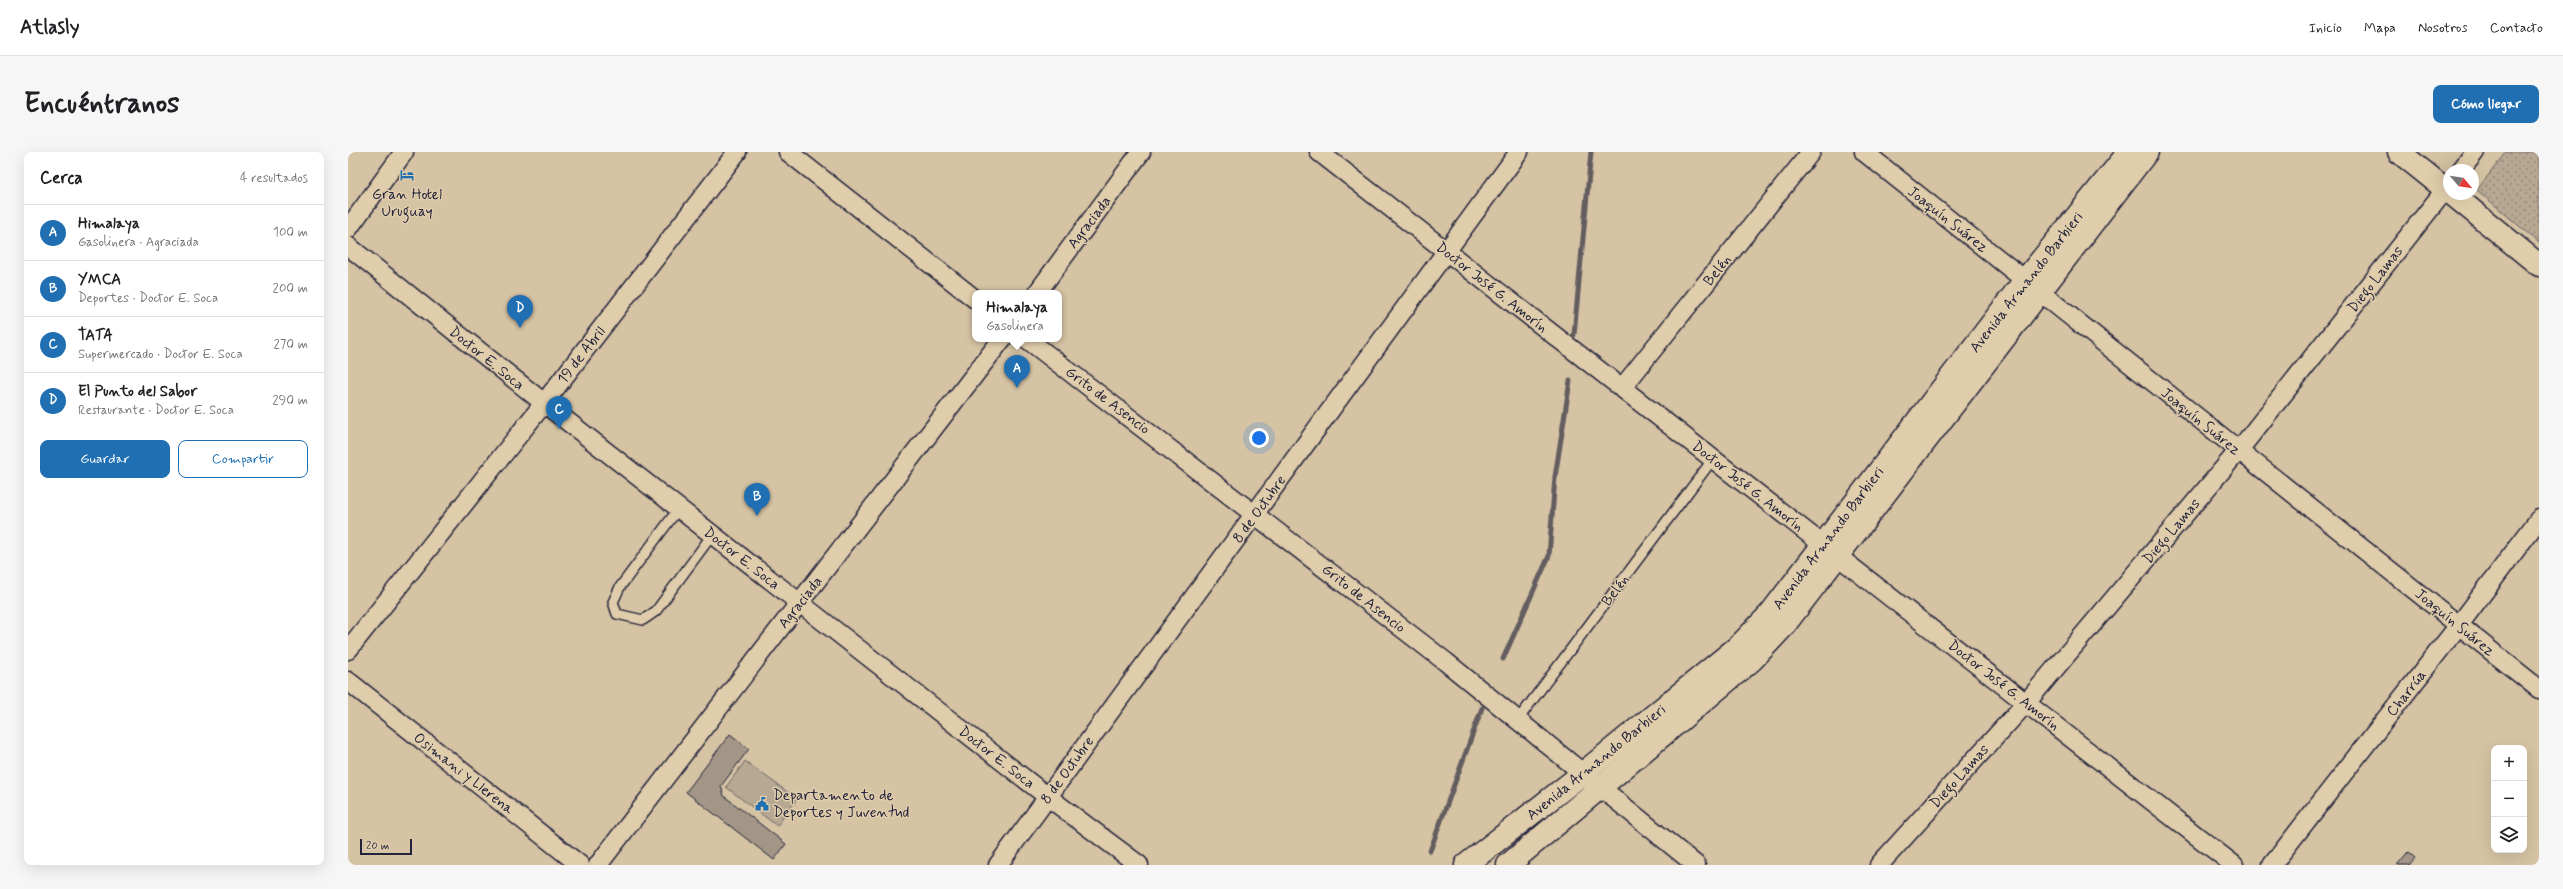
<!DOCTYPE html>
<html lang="es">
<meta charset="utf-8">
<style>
:root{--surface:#fff;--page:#f6f6f6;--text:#202124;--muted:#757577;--line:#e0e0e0;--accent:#1f6fb2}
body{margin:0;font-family:Mynerve,sans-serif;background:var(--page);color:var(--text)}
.controls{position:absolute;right:12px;bottom:12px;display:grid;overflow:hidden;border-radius:8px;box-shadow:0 4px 16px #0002}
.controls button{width:36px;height:36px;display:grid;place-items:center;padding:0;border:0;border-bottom:1px solid var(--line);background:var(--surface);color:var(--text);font:20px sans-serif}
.compass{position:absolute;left:2095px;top:12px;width:36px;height:36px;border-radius:50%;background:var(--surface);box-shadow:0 4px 16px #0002;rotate:119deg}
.scale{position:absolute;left:12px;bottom:10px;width:52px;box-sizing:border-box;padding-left:4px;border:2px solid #22223b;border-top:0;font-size:11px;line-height:14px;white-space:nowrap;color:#22223b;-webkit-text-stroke:3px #e0cdab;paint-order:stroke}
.you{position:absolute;left:911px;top:286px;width:14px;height:14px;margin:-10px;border:3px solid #fff;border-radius:50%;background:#1a73e8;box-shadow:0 0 0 6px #1a73e833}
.badge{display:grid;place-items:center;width:26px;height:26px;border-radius:50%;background:var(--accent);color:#fff;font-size:13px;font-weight:700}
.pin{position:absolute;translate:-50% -33px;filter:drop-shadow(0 1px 2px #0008)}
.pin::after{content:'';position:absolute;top:21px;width:14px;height:12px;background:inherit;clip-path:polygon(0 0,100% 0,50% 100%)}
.popup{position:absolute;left:624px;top:138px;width:90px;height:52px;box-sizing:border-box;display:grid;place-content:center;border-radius:8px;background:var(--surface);filter:drop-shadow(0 1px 3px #0005);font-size:13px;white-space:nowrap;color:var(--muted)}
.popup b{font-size:15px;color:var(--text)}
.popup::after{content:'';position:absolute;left:50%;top:100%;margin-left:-8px;border:8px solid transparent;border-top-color:var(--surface)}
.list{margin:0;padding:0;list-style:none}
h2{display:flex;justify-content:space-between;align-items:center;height:52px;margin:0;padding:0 16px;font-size:17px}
h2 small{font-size:13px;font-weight:400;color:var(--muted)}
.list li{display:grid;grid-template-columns:26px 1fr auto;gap:12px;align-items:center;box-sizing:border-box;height:56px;padding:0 16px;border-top:1px solid var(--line)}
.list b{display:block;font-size:15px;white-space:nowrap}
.list p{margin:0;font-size:13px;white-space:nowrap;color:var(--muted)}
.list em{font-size:13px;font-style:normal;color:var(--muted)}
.actions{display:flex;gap:8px;padding:12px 16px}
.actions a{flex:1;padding:9px 0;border:1px solid var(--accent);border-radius:8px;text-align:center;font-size:14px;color:var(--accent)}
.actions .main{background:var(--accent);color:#fff}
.icon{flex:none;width:22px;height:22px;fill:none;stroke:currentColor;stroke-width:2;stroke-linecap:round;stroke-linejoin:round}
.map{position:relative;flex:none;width:2191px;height:713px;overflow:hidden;border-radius:8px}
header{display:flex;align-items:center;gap:24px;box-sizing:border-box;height:56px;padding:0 20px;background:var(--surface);border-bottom:1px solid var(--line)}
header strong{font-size:19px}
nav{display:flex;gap:22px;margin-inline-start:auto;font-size:14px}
.intro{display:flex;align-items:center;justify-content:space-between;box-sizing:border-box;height:96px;padding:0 24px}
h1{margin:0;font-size:28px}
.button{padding:10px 18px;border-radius:8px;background:var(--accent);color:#fff;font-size:14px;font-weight:700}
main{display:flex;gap:24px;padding:0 24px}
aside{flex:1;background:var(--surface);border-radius:8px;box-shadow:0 4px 16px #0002}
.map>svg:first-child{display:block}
.grass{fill:url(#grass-dots);stroke:#6c6567}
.pitch{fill:#b7a893;stroke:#6c6567}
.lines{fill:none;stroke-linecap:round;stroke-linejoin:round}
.stream{stroke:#635d61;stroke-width:5}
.building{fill:#a39687;stroke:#22223b}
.service-casing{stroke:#22223b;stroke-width:12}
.minor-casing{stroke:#22223b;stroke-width:21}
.tertiary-casing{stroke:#22223b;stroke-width:25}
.service{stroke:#e0cdab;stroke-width:9}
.minor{stroke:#e0cdab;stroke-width:18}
.tertiary{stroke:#e0cdab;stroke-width:22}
.labels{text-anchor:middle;stroke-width:3;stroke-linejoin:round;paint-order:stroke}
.poi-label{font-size:15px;fill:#22223b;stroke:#e0cdab}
.street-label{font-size:15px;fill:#22223b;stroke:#e0cdab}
</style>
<header>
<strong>Atlasly</strong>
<nav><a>Inicio</a><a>Mapa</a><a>Nosotros</a><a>Contacto</a></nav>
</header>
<div class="intro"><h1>Encuéntranos</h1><a class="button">Cómo llegar</a></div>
<main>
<aside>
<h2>Cerca<small>4 resultados</small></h2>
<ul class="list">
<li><span class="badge">A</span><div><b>Himalaya</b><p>Gasolinera · Agraciada</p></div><em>100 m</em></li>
<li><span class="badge">B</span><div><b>YMCA</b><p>Deportes · Doctor E. Soca</p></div><em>200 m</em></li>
<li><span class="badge">C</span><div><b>TATA</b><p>Supermercado · Doctor E. Soca</p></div><em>270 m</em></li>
<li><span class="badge">D</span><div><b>El Punto del Sabor</b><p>Restaurante · Doctor E. Soca</p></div><em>290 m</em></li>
</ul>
<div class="actions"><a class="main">Guardar</a><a>Compartir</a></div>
</aside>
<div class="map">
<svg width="2191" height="713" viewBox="0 0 2191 713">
<defs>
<pattern id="grass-dots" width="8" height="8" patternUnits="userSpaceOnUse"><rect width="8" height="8" fill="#b7a893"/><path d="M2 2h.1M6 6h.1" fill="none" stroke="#948879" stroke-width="1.8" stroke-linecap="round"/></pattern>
</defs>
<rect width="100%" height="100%" fill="#d5c3a4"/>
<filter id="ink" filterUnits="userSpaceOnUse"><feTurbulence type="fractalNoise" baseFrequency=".025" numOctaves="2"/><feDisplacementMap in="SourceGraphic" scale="8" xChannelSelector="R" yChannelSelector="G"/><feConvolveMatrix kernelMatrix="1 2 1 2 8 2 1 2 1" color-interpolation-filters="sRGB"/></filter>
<g filter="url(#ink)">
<polygon class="grass" points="2158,0 2191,0 2191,91 2129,38"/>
<polygon class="pitch" points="397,609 449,647 429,674 378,635"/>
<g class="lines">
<g class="stream">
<polyline points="1226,183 1243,0"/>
<polyline points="1155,507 1201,404 1207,325 1222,229"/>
<polyline points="1082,699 1134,556"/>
</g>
</g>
<g class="building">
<polygon points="382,582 401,597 373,634 376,644 438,692 426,708 338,640"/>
<polygon points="2060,700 2067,706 2061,713 2049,713"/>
</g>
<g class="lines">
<g class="service-casing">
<g id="service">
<polyline points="331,356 272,435 265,450 269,462 295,468 308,459 364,383"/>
<polyline points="1169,569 1365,307"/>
</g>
</g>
<g class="minor-casing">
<g id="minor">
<polyline points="440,0 627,147"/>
<polyline points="971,0 1886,713"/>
<polyline points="1516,0 2191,537"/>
<polyline points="2113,18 2127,0"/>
<polyline points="0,77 56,0"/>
<polyline points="0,94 196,251 700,645 791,713"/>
<polyline points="689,141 793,0"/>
<polyline points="679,187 1098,510 1348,713"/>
<polyline points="1274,236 1463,0"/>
<polyline points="0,498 196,251 389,0"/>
<polyline points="0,529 232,713"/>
<polyline points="250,713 654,187"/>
<polyline points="650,713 1171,0"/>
<polyline points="1531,713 1678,551 1891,298 2101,33"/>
<polyline points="1924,713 2111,473 2191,367"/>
</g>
</g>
<g class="tertiary-casing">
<g id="tertiary">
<polyline points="2051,0 2101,40"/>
<polyline points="2104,42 2191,113"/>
<polyline points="1118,713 1234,622 1392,493 1422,462 1677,128 1781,0"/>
<polyline points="1160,713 1404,508 1435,475 1799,0"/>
</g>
</g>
<use href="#service" class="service"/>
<use href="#minor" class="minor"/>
<use href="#tertiary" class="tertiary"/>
</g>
</g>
<defs>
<g id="hotel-bare" transform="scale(1.08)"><path d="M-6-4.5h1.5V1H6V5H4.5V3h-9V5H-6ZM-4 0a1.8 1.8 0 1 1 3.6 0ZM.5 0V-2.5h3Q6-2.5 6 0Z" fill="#1f6fb2" stroke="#e0cdab" stroke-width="2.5" paint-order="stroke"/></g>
<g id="civic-bare" transform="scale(1.08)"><path d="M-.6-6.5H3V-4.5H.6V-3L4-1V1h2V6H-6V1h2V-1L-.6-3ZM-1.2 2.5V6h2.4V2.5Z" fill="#1f6fb2" stroke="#e0cdab" stroke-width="2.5" paint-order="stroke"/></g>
</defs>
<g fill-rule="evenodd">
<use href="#hotel-bare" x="59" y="23"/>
<use href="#civic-bare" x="414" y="652"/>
</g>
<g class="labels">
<g class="poi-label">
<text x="59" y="47">Gran Hotel<tspan x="59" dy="17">Uruguay</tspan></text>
<text x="425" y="648" text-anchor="start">Departamento de<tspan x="425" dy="17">Deportes y Juventud</tspan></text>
</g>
<g class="street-label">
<text transform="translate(1600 67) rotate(38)" y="5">Joaquín Suárez</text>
<text transform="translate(741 70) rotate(-53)" y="5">Agraciada</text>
<text transform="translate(1369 118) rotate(-51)" y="5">Belén</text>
<text transform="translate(2027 127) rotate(-52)" y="5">Diego Lamas</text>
<text transform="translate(1678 130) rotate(-52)" y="5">Avenida Armando Barbieri</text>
<text transform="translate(1144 135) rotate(38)" y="5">Doctor José G. Amorín</text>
<text transform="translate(233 203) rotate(-52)" y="5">19 de Abril</text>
<text transform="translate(139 206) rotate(39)" y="5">Doctor E. Soca</text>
<text transform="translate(760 248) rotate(37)" y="5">Grito de Asencio</text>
<text transform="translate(1853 269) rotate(39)" y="5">Joaquín Suárez</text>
<text transform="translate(1400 334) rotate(38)" y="5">Doctor José G. Amorín</text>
<text transform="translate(911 357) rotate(-54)" y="5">8 de Octubre</text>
<text transform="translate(1823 379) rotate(-50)" y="5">Diego Lamas</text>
<text transform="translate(1480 386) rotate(-53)" y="5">Avenida Armando Barbieri</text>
<text transform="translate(394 406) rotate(38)" y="5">Doctor E. Soca</text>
<text transform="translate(1267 438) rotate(-53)" y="5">Belén</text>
<text transform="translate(1016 446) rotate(38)" y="5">Grito de Asencio</text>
<text transform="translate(452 450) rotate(-52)" y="5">Agraciada</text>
<text transform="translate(2107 470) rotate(39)" y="5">Joaquín Suárez</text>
<text transform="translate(1656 533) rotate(38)" y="5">Doctor José G. Amorín</text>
<text transform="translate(2058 541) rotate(-52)" y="5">Charrúa</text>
<text transform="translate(649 605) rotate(38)" y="5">Doctor E. Soca</text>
<text transform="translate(1248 610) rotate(-39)" y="5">Avenida Armando Barbieri</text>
<text transform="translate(719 618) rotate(-54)" y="5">8 de Octubre</text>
<text transform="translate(116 621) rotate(38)" y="5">Osimani y Llerena</text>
<text transform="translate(1611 624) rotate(-48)" y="5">Diego Lamas</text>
</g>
</g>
</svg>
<div class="controls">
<button>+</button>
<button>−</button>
<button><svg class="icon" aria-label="layers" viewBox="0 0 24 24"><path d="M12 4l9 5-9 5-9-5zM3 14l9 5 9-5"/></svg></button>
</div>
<svg class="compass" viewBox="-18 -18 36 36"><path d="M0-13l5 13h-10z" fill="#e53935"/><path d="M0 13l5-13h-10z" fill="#757577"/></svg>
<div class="scale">20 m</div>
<div class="you"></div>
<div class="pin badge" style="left:669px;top:236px">A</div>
<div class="popup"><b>Himalaya</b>Gasolinera</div>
<div class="pin badge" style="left:409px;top:364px">B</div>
<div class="pin badge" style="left:211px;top:277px">C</div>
<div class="pin badge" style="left:172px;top:176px">D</div>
</div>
</main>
